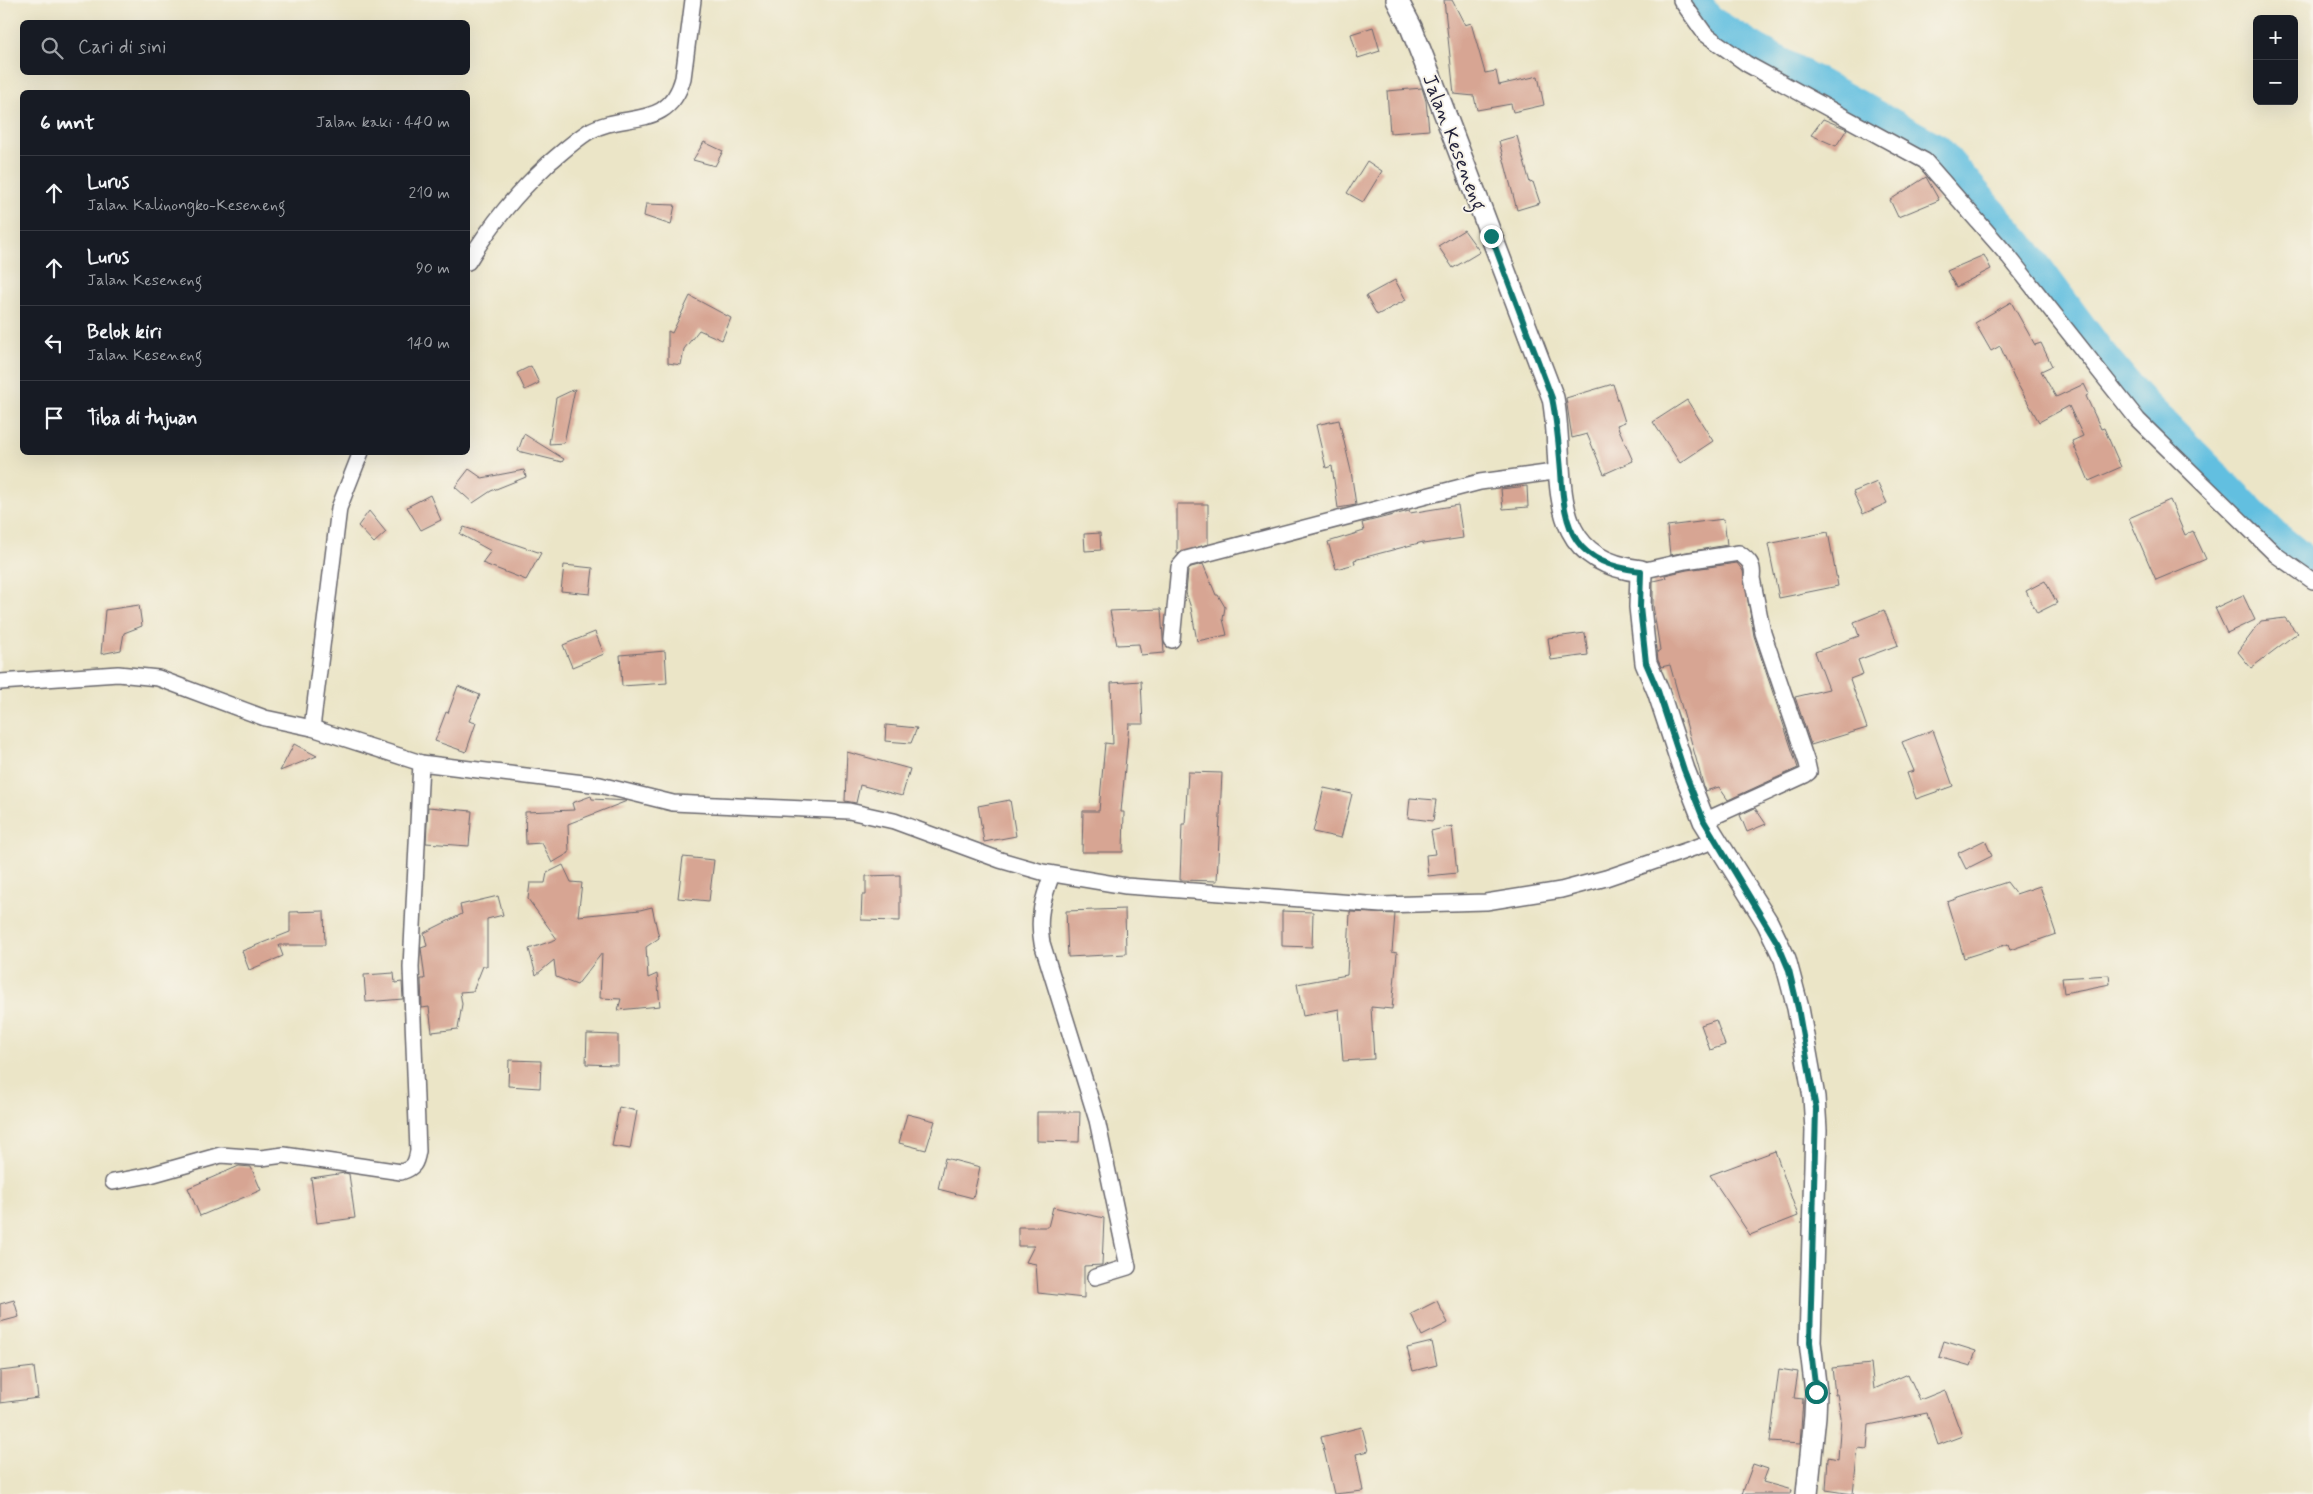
<!DOCTYPE html>
<html lang="id">
<meta charset="utf-8">
<style>
:root{--surface:#171b24;--page:#242831;--text:#f1f3f6;--muted:#9ea1a6;--line:#363941}
body{margin:0;font-family:Mynerve,sans-serif;background:var(--page);color:var(--text)}
.controls{position:absolute;right:15px;top:15px;display:grid;overflow:hidden;border-radius:8px;box-shadow:0 5px 20px #0002}
.controls button{width:45px;height:45px;display:grid;place-items:center;padding:0;border:0;border-bottom:1px solid var(--line);background:var(--surface);color:var(--text);font:25px sans-serif}
.stop{position:absolute;width:15px;height:15px;margin:-11px;border:4px solid #0f766e;border-radius:50%;background:#fff}
.stop.end{background:#0f766e;border-color:#fff;box-shadow:0 1px 5px #0008}
.list{margin:0;padding:0;list-style:none}
h2{display:flex;justify-content:space-between;align-items:center;height:65px;margin:0;padding:0 20px;font-size:21px}
h2 small{font-size:16px;font-weight:400;color:var(--muted)}
.list li{display:grid;grid-template-columns:32px 1fr auto;gap:15px;align-items:center;box-sizing:border-box;height:75px;padding:0 20px;border-top:1px solid var(--line)}
.list b{display:block;font-size:19px;white-space:nowrap}
.list p{margin:0;font-size:16px;white-space:nowrap;color:var(--muted)}
.list em{font-size:16px;font-style:normal;color:var(--muted)}
.icon{flex:none;width:28px;height:28px;fill:none;stroke:currentColor;stroke-width:2;stroke-linecap:round;stroke-linejoin:round}
.map{position:relative;flex:none;width:2313px;height:1494px;overflow:hidden}
.search{position:absolute;background:var(--surface);box-shadow:0 5px 20px #0002;left:20px;top:20px;width:450px;height:55px;display:flex;align-items:center;gap:12px;box-sizing:border-box;padding:0 18px;border-radius:8px;color:var(--muted);font-size:19px}
.panel{position:absolute;background:var(--surface);box-shadow:0 5px 20px #0002;left:20px;top:90px;width:450px;height:365px;border-radius:8px}
.map>svg:first-child{display:block}
.lines{fill:none;stroke-linecap:round;stroke-linejoin:round}
.river{stroke:#62bfe0;stroke-width:34}
.building{fill:#d7a593}
.street-casing{stroke:#68666c;stroke-width:18}
.secondary-casing{stroke:#68666c;stroke-width:24}
.street{stroke:#fff;stroke-width:15}
.secondary{stroke:#fff;stroke-width:21}
.route{stroke:#0f766e;stroke-width:6}
.labels{text-anchor:middle;stroke-width:4;stroke-linejoin:round;paint-order:stroke}
.street-label{font-size:20px;fill:#22223b;stroke:#f7f3e8}
</style>
<div class="map">
<svg width="2313" height="1494" viewBox="0 0 2313 1494">
<rect width="100%" height="100%" fill="#f7f3e8"/>
<filter id="ink" filterUnits="userSpaceOnUse"><feTurbulence type="fractalNoise" baseFrequency=".02" numOctaves="2"/><feDisplacementMap in="SourceGraphic" scale="10" xChannelSelector="R" yChannelSelector="G"/><feConvolveMatrix kernelMatrix="1 2 1 2 8 2 1 2 1" color-interpolation-filters="sRGB"/></filter>
<filter id="wash" filterUnits="userSpaceOnUse"><feTurbulence type="fractalNoise" baseFrequency=".0096" numOctaves="4" result="noise"/><feDisplacementMap in="SourceGraphic" scale="20" xChannelSelector="R" yChannelSelector="G"/><feGaussianBlur stdDeviation="1.12" result="paint"/><feColorMatrix in="noise" values="0 0 0 0 0 0 0 0 0 0 0 0 0 0 0 0 0 1.4 0 .05"/><feComposite in="paint" operator="in"/></filter>
<g filter="url(#wash)">
<rect width="100%" height="100%" fill="#ebe5c7"/>
<g class="lines">
<polyline class="river" points="1694,0 1707,21 1758,52 1936,150 2024,252 2097,351 2136,398 2272,535 2313,569"/>
</g>
<g id="blocks">
<g class="building">
<polygon points="1444,0 1452,0 1465,25 1471,23 1485,73 1496,71 1499,85 1538,76 1544,105 1513,112 1511,104 1477,110 1474,96 1454,94"/>
<polygon points="1373,27 1380,51 1358,58 1351,34"/>
<polygon points="1422,88 1426,101 1429,130 1390,133 1387,91"/>
<polygon points="1823,119 1847,129 1836,146 1811,135"/>
<polygon points="1517,136 1530,183 1533,182 1540,203 1517,210 1499,141"/>
<polygon points="704,142 723,151 715,166 693,160"/>
<polygon points="1367,161 1382,171 1363,202 1347,193"/>
<polygon points="1926,177 1939,200 1898,217 1890,200"/>
<polygon points="646,204 675,205 671,225 644,216"/>
<polygon points="1464,230 1480,252 1453,268 1438,246"/>
<polygon points="1984,255 1991,269 1956,287 1947,271"/>
<polygon points="1395,280 1406,300 1377,315 1366,296"/>
<polygon points="690,296 731,318 722,340 699,330 684,349 681,365 668,363 668,331 672,333"/>
<polygon points="2011,302 2035,345 2041,343 2052,366 2041,371 2056,397 2084,384 2089,394 2086,396 2101,429 2104,428 2121,467 2089,481 2072,441 2083,436 2069,406 2039,422 2014,378 2000,346 1991,351 1975,323"/>
<polygon points="531,366 539,383 525,390 517,373"/>
<polygon points="1613,384 1625,422 1617,425 1633,461 1604,474 1587,434 1572,438 1566,398"/>
<polygon points="575,389 564,443 549,444 556,398"/>
<polygon points="1687,400 1713,441 1680,463 1653,422"/>
<polygon points="1339,420 1351,471 1356,505 1338,508 1332,466 1326,468 1316,425"/>
<polygon points="524,434 564,459 562,462 518,451"/>
<polygon points="469,469 482,478 524,470 526,477 491,491 473,503 455,487"/>
<polygon points="1877,482 1887,503 1863,514 1853,492"/>
<polygon points="1527,486 1528,507 1503,509 1501,489"/>
<polygon points="430,495 441,520 421,530 407,507"/>
<polygon points="2170,500 2185,535 2193,531 2206,559 2156,580 2129,518"/>
<polygon points="1177,504 1208,504 1208,544 1177,554"/>
<polygon points="1458,505 1463,538 1423,544 1423,542 1354,560 1355,564 1336,569 1328,542 1364,531 1362,523 1409,511 1410,513"/>
<polygon points="369,511 386,532 374,543 358,526"/>
<polygon points="1724,519 1727,545 1670,555 1667,526"/>
<polygon points="464,527 541,553 526,580 482,563 491,551 460,534"/>
<polygon points="1828,532 1838,586 1779,598 1768,544"/>
<polygon points="1100,533 1101,550 1085,551 1084,534"/>
<polygon points="1737,563 1743,571 1754,636 1798,768 1728,800 1719,787 1705,791 1670,665 1661,667 1658,660 1657,652 1660,650 1653,606 1653,581 1666,578 1665,575 1687,570"/>
<polygon points="1203,564 1216,595 1218,595 1225,607 1223,619 1227,635 1197,641 1191,608 1186,593 1188,571 1191,567"/>
<polygon points="564,565 593,568 590,594 561,591"/>
<polygon points="2045,581 2057,603 2037,613 2026,591"/>
<polygon points="2243,595 2255,620 2227,633 2215,608"/>
<polygon points="139,605 142,626 124,633 121,650 101,654 105,610"/>
<polygon points="1161,609 1164,653 1141,655 1139,644 1117,645 1110,611"/>
<polygon points="1884,610 1898,645 1858,660 1863,674 1850,679 1867,728 1811,745 1795,697 1829,689 1815,652 1859,636 1854,622"/>
<polygon points="2285,618 2297,633 2251,668 2238,652 2261,621"/>
<polygon points="595,632 604,654 572,667 563,645"/>
<polygon points="1585,633 1588,655 1551,660 1548,638"/>
<polygon points="665,651 667,683 622,686 620,655"/>
<polygon points="1141,681 1143,724 1129,724 1121,812 1124,812 1123,852 1082,852 1083,811 1099,811 1105,743 1113,744 1111,683"/>
<polygon points="458,686 480,695 469,721 476,723 466,752 435,741 446,712 448,713"/>
<polygon points="886,725 917,728 911,743 885,741"/>
<polygon points="1933,730 1953,786 1916,799 1907,773 1914,771 1902,742"/>
<polygon points="294,744 317,756 280,771"/>
<polygon points="847,752 910,769 902,796 860,785 856,803 845,801"/>
<polygon points="1188,772 1222,773 1217,881 1180,880 1182,824 1185,824"/>
<polygon points="1324,788 1352,794 1341,838 1313,832"/>
<polygon points="591,796 592,799 627,801 568,824 569,853 552,863 542,843 526,844 525,812 574,810 572,803"/>
<polygon points="1410,798 1436,800 1433,821 1408,818"/>
<polygon points="1010,800 1016,836 984,842 978,806"/>
<polygon points="428,807 472,811 469,846 426,843"/>
<polygon points="1755,808 1766,824 1747,832 1740,815"/>
<polygon points="1452,826 1457,873 1428,876 1426,855 1435,854 1431,831"/>
<polygon points="1985,840 1992,856 1966,869 1958,853"/>
<polygon points="683,857 714,860 709,901 678,898"/>
<polygon points="563,865 571,882 582,883 578,916 640,910 652,907 659,938 646,947 648,978 657,974 660,1006 618,1010 621,999 600,998 602,953 577,985 556,977 554,960 536,975 529,949 557,939 528,899 530,883 545,883 547,873"/>
<polygon points="900,875 900,921 861,920 862,895 866,895 866,876"/>
<polygon points="2007,882 2016,894 2040,886 2056,934 2010,950 2008,944 1964,958 1947,902"/>
<polygon points="498,896 503,915 487,919 487,966 483,966 473,991 460,992 462,1004 458,1029 432,1032 429,1007 422,1008 421,979 425,979 421,948 427,946 424,933 462,914 460,905"/>
<polygon points="1125,909 1126,954 1068,957 1066,911"/>
<polygon points="324,911 325,945 279,945 283,956 249,970 242,951 290,932 290,912"/>
<polygon points="1282,911 1313,912 1312,947 1282,946"/>
<polygon points="1350,912 1395,914 1392,952 1397,953 1392,1009 1371,1007 1374,1059 1343,1061 1339,1009 1303,1016 1297,984 1347,975"/>
<polygon points="394,973 395,983 402,982 403,999 366,1002 364,975"/>
<polygon points="2109,975 2110,984 2064,993 2062,978"/>
<polygon points="1716,1020 1725,1045 1710,1050 1701,1025"/>
<polygon points="587,1034 618,1035 618,1065 586,1064"/>
<polygon points="509,1060 541,1061 540,1088 508,1086"/>
<polygon points="619,1107 637,1111 630,1149 612,1146"/>
<polygon points="1037,1112 1080,1112 1079,1142 1037,1141"/>
<polygon points="907,1114 935,1121 926,1150 899,1143"/>
<polygon points="1775,1151 1798,1216 1750,1235 1710,1175"/>
<polygon points="945,1158 980,1167 973,1198 938,1189"/>
<polygon points="239,1166 251,1167 261,1190 200,1216 188,1188"/>
<polygon points="345,1173 349,1174 355,1218 317,1223 311,1178"/>
<polygon points="1053,1207 1104,1218 1102,1265 1084,1266 1084,1298 1038,1293 1036,1264 1026,1262 1034,1246 1018,1246 1018,1227 1048,1227"/>
<polygon points="14,1300 19,1317 0,1322 0,1304"/>
<polygon points="1437,1301 1448,1323 1422,1336 1411,1314"/>
<polygon points="1944,1341 1976,1351 1971,1366 1939,1357"/>
<polygon points="1432,1342 1437,1365 1413,1371 1407,1348"/>
<polygon points="1871,1364 1874,1389 1908,1374 1920,1400 1945,1390 1962,1436 1938,1445 1927,1413 1869,1425 1867,1449 1858,1448 1853,1494 1826,1490 1828,1457 1838,1459 1841,1417 1837,1394 1835,1394 1832,1368"/>
<polygon points="34,1367 38,1398 0,1403 0,1371"/>
<polygon points="1779,1369 1798,1372 1794,1398 1803,1399 1800,1444 1770,1442"/>
<polygon points="1362,1427 1368,1451 1356,1454 1363,1491 1334,1494 1321,1437"/>
<polygon points="1753,1464 1768,1469 1763,1482 1792,1490 1791,1494 1742,1494"/>
</g>
</g>
</g>
<g filter="url(#ink)">
<use href="#blocks" fill-opacity="0" stroke="#68666c" stroke-width="1"/>
<g class="lines">
<g class="street-casing">
<g id="street">
<polyline points="1681,0 1705,34 1747,64 1925,161 2009,257 2138,420 2276,555 2313,581"/>
<path d="M468,262C492,223 515,195 549,163C561,153 574,141 588,132C624,111 669,131 683,78L693,0"/>
<path d="M1641,571L1685,561L1739,553C1749,560 1754,565 1752,578L1763,633L1807,763L1809,772L1805,775L1704,821"/>
<polyline points="1172,640 1179,567 1186,559 1480,482 1561,471"/>
<polyline points="0,682 118,674 158,678 265,718 312,728 421,763 600,785 673,803 849,811 894,821 1000,860 1042,872 1126,886 1381,905 1486,902 1561,890 1606,878 1717,840"/>
<polyline points="312,728 339,508 361,452"/>
<path d="M1052,874C1043,899 1037,916 1042,943L1097,1120L1128,1267L1095,1277"/>
<path d="M113,1182L150,1175L221,1155L261,1158L284,1155L401,1172C414,1168 416,1163 418,1151L411,967L421,763"/>
</g>
</g>
<g class="secondary-casing">
<path id="secondary" d="M1397,0L1411,27L1440,101L1553,398C1567,472 1539,559 1641,571L1640,607L1646,663L1658,691L1684,770L1704,821L1767,922L1785,959L1798,1008L1814,1097L1816,1130L1810,1342L1816,1392L1815,1416L1807,1494"/>
</g>
<use href="#street" class="street"/>
<use href="#secondary" class="secondary"/>
</g>
</g>
<g class="lines" filter="url(#ink)">
<path class="route" d="M1491,236L1552,398C1557,422 1559,446 1561,471C1564,531 1574,564 1641,571L1640,607L1646,663L1658,691L1684,770L1704,821L1778,944L1789,970L1798,1008L1816,1109L1810,1342L1816,1392"/>
</g>
<g class="labels">
<g class="street-label">
<text transform="translate(1455 142) rotate(69)" y="7">Jalan Keseneng</text>
</g>
</g>
</svg>
<div class="controls">
<button>+</button>
<button>−</button>
</div>
<div class="stop" style="left:1816px;top:1392px"></div>
<div class="stop end" style="left:1491px;top:236px"></div>
<div class="search"><svg class="icon" aria-label="search" viewBox="0 0 24 24"><circle cx="10" cy="10" r="6"/><path d="M15 15l6 6"/></svg>Cari di sini</div>
<section class="panel">
<h2>6 mnt<small>Jalan kaki · 440 m</small></h2>
<ul class="list">
<li><svg class="icon" aria-label="ahead" viewBox="0 0 24 24"><path d="M12 20V5M6 11l6-6 6 6"/></svg><div><b>Lurus</b><p>Jalan Kalinongko-Keseneng</p></div><em>210 m</em></li>
<li><svg class="icon" aria-label="ahead" viewBox="0 0 24 24"><path d="M12 20V5M6 11l6-6 6 6"/></svg><div><b>Lurus</b><p>Jalan Keseneng</p></div><em>90 m</em></li>
<li><svg class="icon" aria-label="left" viewBox="0 0 24 24"><path d="M17 20v-9H6M10 6l-5 5 5 5"/></svg><div><b>Belok kiri</b><p>Jalan Keseneng</p></div><em>140 m</em></li>
<li><svg class="icon" aria-label="arrive" viewBox="0 0 24 24"><path d="M6 21V4h12l-3 4 3 4H6"/></svg><div><b>Tiba di tujuan</b></div></li>
</ul>
</section>
</div>
